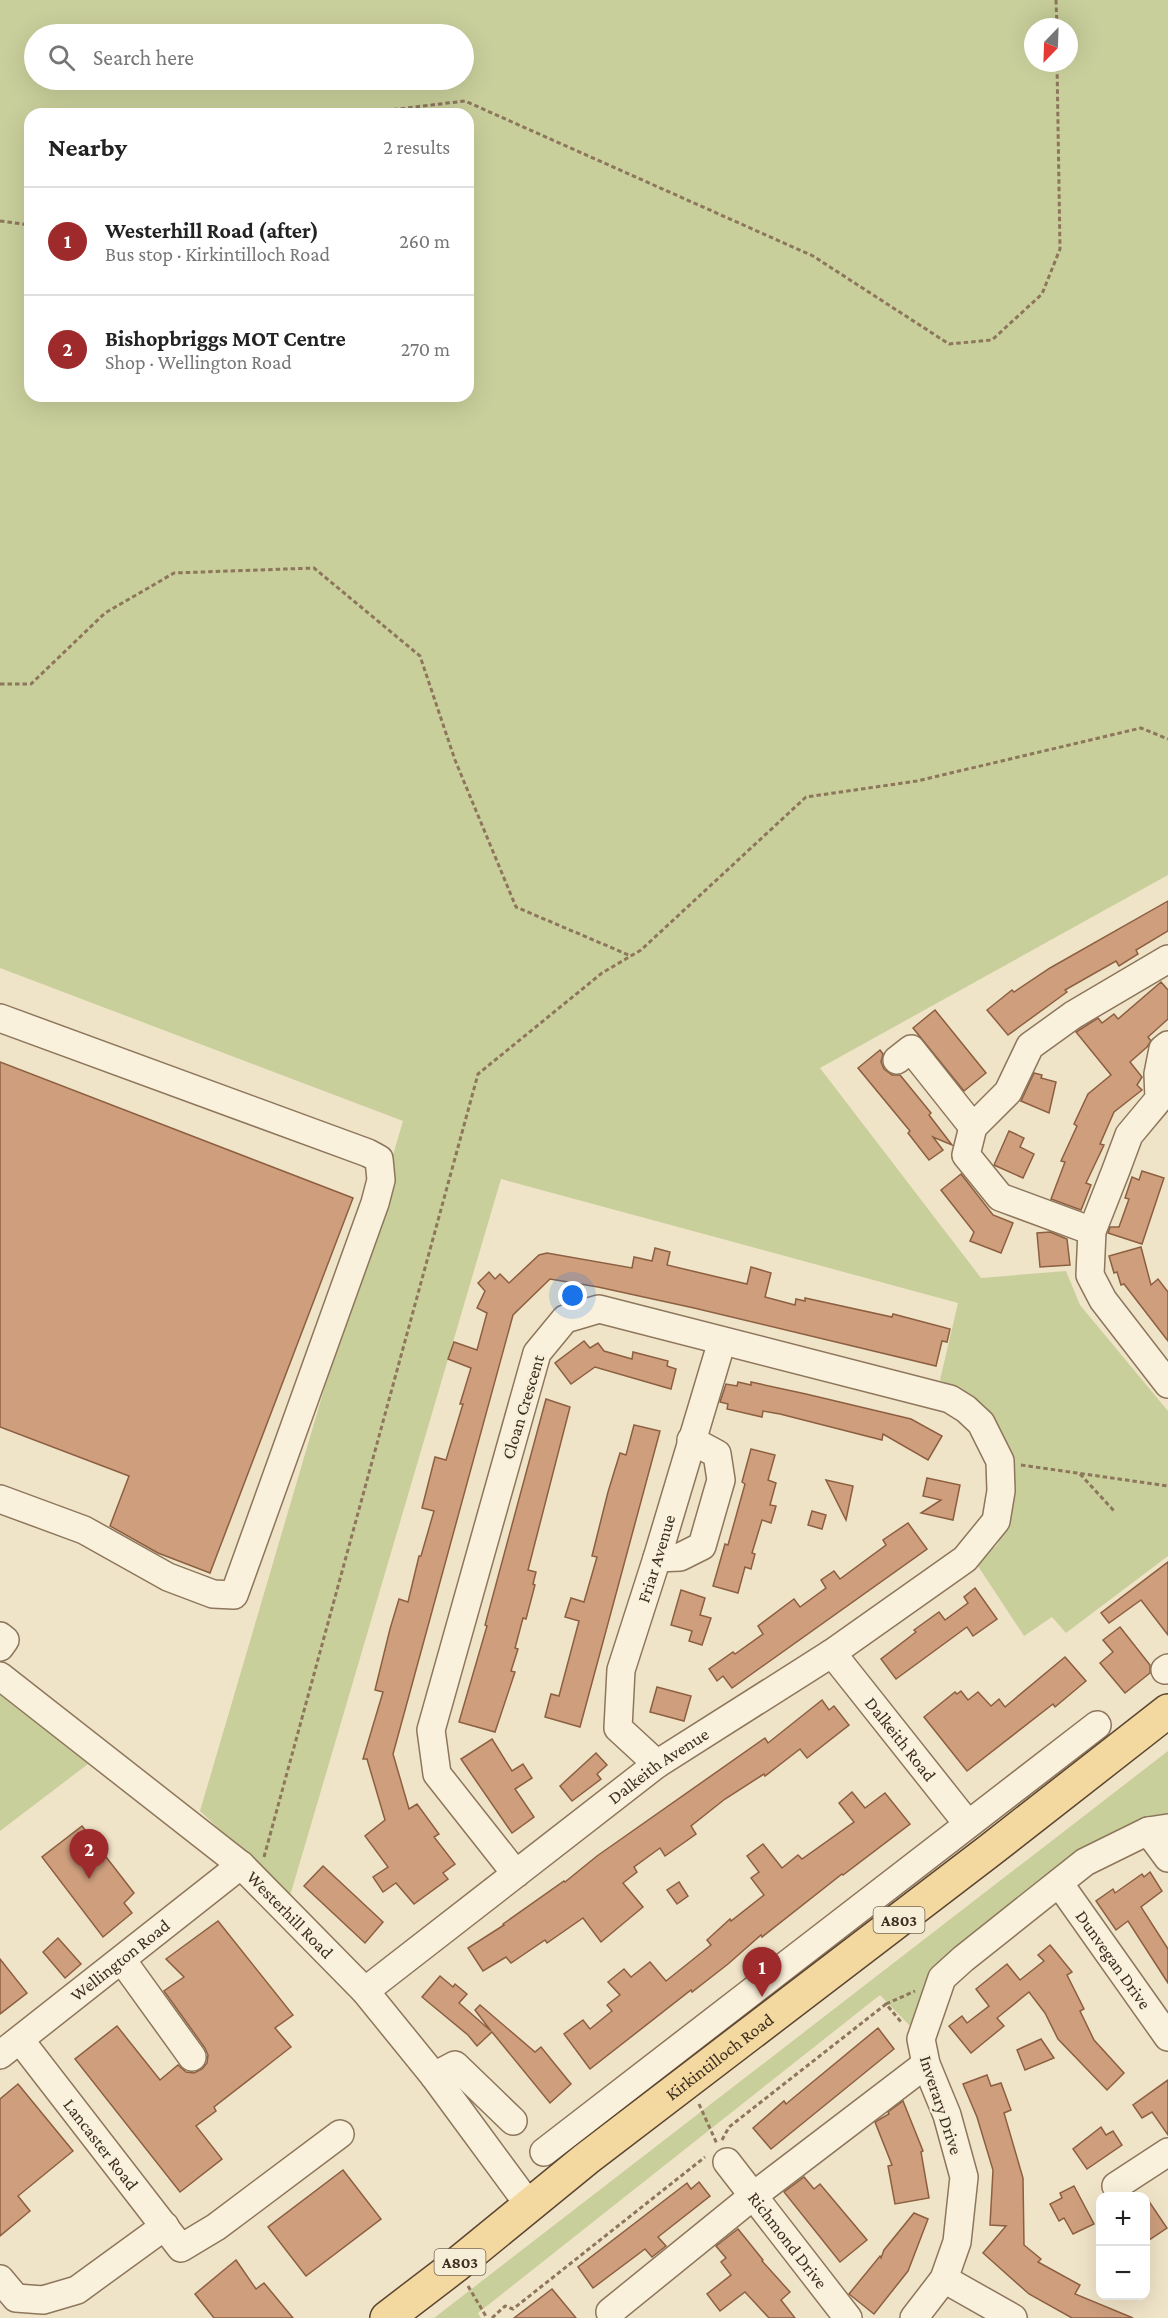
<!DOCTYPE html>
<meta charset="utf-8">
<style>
:root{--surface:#fff;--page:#f2f2f2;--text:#222;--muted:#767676;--line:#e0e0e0;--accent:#9e2a2b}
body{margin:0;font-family:"Crimson Pro",serif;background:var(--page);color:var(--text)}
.controls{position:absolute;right:18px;bottom:18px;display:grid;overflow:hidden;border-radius:12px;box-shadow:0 6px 24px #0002}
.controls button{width:54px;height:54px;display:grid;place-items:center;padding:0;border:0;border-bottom:2px solid var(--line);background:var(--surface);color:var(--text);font:30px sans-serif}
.compass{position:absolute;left:1024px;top:18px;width:54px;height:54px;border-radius:50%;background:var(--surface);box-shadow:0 6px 24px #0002;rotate:203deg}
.you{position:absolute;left:573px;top:1296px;width:21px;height:21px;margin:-15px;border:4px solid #fff;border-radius:50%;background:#1a73e8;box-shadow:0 0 0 9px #1a73e833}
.badge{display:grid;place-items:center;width:39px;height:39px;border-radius:50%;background:var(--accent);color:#fff;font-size:20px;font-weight:700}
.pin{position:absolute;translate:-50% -50px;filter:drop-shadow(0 2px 3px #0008)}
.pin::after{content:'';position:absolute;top:32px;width:21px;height:18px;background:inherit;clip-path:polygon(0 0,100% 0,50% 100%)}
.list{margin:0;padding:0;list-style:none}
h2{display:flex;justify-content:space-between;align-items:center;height:78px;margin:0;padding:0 24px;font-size:26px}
h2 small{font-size:20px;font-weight:400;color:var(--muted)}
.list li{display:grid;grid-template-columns:39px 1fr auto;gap:18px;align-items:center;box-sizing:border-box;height:108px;padding:0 24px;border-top:2px solid var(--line)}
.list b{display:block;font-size:22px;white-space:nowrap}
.list p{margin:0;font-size:20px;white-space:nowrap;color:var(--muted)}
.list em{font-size:20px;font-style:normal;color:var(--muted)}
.icon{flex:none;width:33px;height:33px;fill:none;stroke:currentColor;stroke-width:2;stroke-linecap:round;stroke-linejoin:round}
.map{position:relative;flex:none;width:1168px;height:2318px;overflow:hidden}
.search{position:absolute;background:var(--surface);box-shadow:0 6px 24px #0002;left:24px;top:24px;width:450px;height:66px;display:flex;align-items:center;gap:15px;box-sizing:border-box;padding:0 21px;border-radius:33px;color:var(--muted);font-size:22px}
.panel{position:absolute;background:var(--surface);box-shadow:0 6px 24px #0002;left:24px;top:108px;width:450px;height:294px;border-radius:18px}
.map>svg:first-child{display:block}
.green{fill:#c9cf9b;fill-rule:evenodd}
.building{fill:#cf9f7d;stroke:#8d5f41;stroke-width:1.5}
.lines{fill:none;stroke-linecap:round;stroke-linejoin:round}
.minor-casing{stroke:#8d765c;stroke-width:30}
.major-casing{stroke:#5b4430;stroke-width:36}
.path{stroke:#8d765c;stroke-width:3;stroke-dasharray:4.5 3;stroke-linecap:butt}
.minor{stroke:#faf1dc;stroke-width:27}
.major{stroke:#f3d9a0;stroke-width:33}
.labels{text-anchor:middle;stroke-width:5;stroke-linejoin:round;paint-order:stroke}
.shield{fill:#f7eed8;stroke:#756857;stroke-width:1.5}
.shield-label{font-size:16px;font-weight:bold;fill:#3d2e20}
.street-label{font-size:18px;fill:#3d2e20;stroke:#f7eed8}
</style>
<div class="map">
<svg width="1168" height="2318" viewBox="0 0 1168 2318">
<rect width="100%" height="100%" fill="#f0e4c8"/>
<g class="green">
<path d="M0,0H1168V875L820,1068L981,1278L1066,1271L1080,1305L1168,1411V1556L1066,1633L1052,1617L1024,1636L976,1563L997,1545L1006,1528L1011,1511L1014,1471L1008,1445L979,1401L940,1380L958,1303L501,1179L290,1896L200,1811L403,1121L0,968ZM1033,27H1069V63H1033ZM34,34H464V80H34ZM30,114H468V396H30Z"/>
<polygon points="0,1694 88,1764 0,1831"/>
<polygon points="1168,1751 1168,1816 940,1967 920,1999 912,2028 880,1995 478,2313 481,2318 434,2318"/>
</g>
<g class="building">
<polygon points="1168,901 1168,931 1136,950 1138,954 1119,966 1116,961 1065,990 1067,992 1008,1035 987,1010 1012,990 1014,992 1050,968"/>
<polygon points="1161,982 1168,990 1168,1019 1148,1037 1151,1041 1147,1047 1130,1062 1142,1077 1137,1085 1142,1090 1114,1112 1100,1144 1104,1145 1086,1183 1091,1185 1081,1210 1051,1199 1065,1162 1061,1161 1077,1126 1074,1124 1088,1094 1111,1075 1076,1032 1098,1018 1102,1023 1114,1014 1118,1019"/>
<polygon points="935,1010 986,1073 964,1091 913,1028"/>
<polygon points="880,1050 883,1054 881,1062 884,1069 892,1075 900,1075 931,1113 929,1115 952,1145 933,1137 943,1150 929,1160 908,1133 910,1131 858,1068"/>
<polygon points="0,1062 353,1198 210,1573 158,1553 110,1526 129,1476 0,1427"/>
<polygon points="1034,1073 1042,1075 1041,1078 1056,1082 1049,1113 1021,1101"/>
<polygon points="1009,1131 1024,1138 1020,1147 1034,1154 1023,1178 994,1165"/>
<polygon points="1142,1171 1164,1178 1142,1244 1108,1233 1110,1227 1119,1227 1129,1199 1125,1198 1132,1177 1139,1180"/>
<polygon points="961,1174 993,1215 1013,1223 1001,1253 970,1241 974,1232 941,1190"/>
<polygon points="1050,1232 1067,1239 1070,1265 1040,1267 1037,1233"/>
<polygon points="1141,1247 1151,1285 1158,1279 1168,1292 1168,1341 1124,1284 1121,1285 1117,1272 1114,1273 1109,1256"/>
<polygon points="655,1248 670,1252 667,1265 747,1284 751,1267 771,1273 765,1297 795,1305 796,1299 805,1301 805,1298 892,1317 893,1314 950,1329 947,1342 942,1341 936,1366 694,1308 598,1287 550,1279 513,1315 393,1754 409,1809 417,1804 439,1834 434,1837 455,1864 443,1873 448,1879 414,1904 396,1883 383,1892 373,1877 388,1867 365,1836 385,1820 367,1759 363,1759 383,1692 375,1690 390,1629 399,1599 408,1602 419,1556 421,1556 434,1511 422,1508 435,1457 446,1460 463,1404 460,1404 471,1368 448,1359 454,1342 477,1350 487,1313 477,1308 485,1291 478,1283 489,1272 495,1279 500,1274 509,1283 539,1255 547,1253 632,1268 634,1257 652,1261"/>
<polygon points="584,1341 590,1348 598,1343 604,1351 632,1359 633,1352 668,1361 667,1366 676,1369 671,1389 595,1367 571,1384 555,1363"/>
<polygon points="738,1382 751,1385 751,1382 806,1394 911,1419 942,1436 928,1460 883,1434 882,1440 780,1414 763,1411 762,1417 727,1409 728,1404 720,1402 726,1384 737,1386"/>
<polygon points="546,1399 570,1407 528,1570 536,1572 533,1584 535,1585 526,1619 523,1618 515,1648 518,1649 511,1671 515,1672 495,1732 459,1722 487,1626 485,1625"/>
<polygon points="634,1425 660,1431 580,1727 545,1717 551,1694 559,1696 579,1621 565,1617 571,1598 584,1602 597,1557 592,1556 608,1492 620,1453 626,1455"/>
<polygon points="751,1449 775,1455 768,1480 776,1483 770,1505 776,1506 771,1523 762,1520 752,1553 755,1554 751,1569 745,1567 738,1593 713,1586 725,1544 728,1545 745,1484 742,1482"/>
<polygon points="927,1478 960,1485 953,1520 921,1513 941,1500 923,1496"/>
<polygon points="826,1480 853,1486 846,1520"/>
<polygon points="812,1511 826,1515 822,1529 808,1525"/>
<polygon points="908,1523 927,1549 732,1688 723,1676 717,1681 709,1669 733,1652 735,1654 763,1634 758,1626 794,1599 800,1607 826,1588 821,1580 834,1571 840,1579 886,1545 883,1540"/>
<polygon points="1168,1562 1168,1635 1141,1600 1109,1623 1101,1613"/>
<polygon points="975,1588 997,1619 973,1636 967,1627 896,1679 881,1659 916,1632 914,1630 939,1612 945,1620 968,1603 964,1597"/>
<polygon points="681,1590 705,1598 700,1615 711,1618 702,1645 689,1641 692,1631 671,1625"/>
<polygon points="1120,1627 1150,1665 1150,1673 1125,1693 1100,1663 1113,1652 1103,1640"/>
<polygon points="1065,1657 1086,1681 1055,1707 1053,1704 967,1771 924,1717 955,1692 957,1694 961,1691 968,1700 978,1692 991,1706 999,1699 1005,1707"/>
<polygon points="657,1687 691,1696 684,1721 650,1712"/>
<polygon points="822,1700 829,1710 834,1706 849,1725 807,1758 800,1749 765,1776 764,1774 725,1799 691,1826 696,1834 665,1856 660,1848 634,1867 637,1872 623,1883 643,1907 601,1942 583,1918 547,1943 545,1940 511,1963 506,1957 483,1971 468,1948 504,1925 503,1924 564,1881 565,1882 597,1856 765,1738 768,1743"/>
<polygon points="492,1739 512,1771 523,1764 532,1778 515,1789 534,1817 512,1833 461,1759"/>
<polygon points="596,1753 607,1765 597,1774 601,1779 572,1801 560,1786"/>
<polygon points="852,1792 865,1808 885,1793 910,1824 843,1875 842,1874 762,1937 761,1935 728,1964 692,1992 691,1990 590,2069 564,2034 583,2020 590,2029 612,2011 607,2005 620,1995 608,1982 624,1969 631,1977 650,1962 666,1981 711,1945 707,1940 730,1919 731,1921 764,1895 751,1878 759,1872 747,1856 763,1844 782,1868 798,1855 802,1859 854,1822 839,1803"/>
<polygon points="82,1826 134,1893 124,1903 132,1913 103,1937 42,1857"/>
<polygon points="323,1866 383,1922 365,1943 304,1886"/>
<polygon points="1150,1872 1162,1891 1141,1907 1168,1949 1168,1983 1128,1921 1116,1930 1096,1901 1113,1889 1115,1893 1142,1874 1144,1877"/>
<polygon points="679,1882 688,1896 677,1904 667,1890"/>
<polygon points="218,1921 293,2015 275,2028 291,2047 214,2107 216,2111 196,2126 222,2159 180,2192 75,2059 117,2026 160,2080 178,2065 186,2072 194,2073 202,2069 207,2063 208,2055 205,2048 164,1991 184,1977 166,1959"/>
<polygon points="58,1938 81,1964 65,1978 43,1952"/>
<polygon points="1050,1945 1072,1972 1067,1975 1084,2009 1080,2011 1094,2040 1124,2073 1107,2090 1058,2039 1045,2013 1029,1992 997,2018 1004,2026 971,2053 949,2026 962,2016 967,2023 989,2006 976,1989 1007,1964 1020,1980 1044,1961 1038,1955"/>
<polygon points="0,1959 27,1993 0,2014"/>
<polygon points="440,1976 453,1987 455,1984 467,1994 459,2003 491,2031 475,2010 480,2005 535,2052 541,2047 571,2084 550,2103 492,2032 477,2046 468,2035 422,1997"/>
<polygon points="878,2028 894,2049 771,2149 753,2128 784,2101 786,2104"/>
<polygon points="1041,2039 1054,2058 1025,2070 1017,2050"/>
<polygon points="987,2075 991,2086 1001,2083 1011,2110 1004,2113 1023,2178 1024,2245 1041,2259 1038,2262 1080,2285 1075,2294 1133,2318 1072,2318 1029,2294 983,2253 1006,2226 990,2225 993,2170 977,2117 963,2084"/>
<polygon points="1168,2080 1168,2135 1152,2112 1142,2118 1133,2105"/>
<polygon points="18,2084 73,2151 18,2196 30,2211 0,2236 0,2099"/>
<polygon points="903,2101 923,2151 921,2152 929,2198 895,2204 888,2166 892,2165 875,2122 889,2114 888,2112"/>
<polygon points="1101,2127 1106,2135 1113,2131 1122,2145 1087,2169 1073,2149"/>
<polygon points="343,2170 381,2219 306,2276 268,2227"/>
<polygon points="804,2177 814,2189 820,2184 867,2240 840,2262 784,2192"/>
<polygon points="699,2182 710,2196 658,2237 666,2246 652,2257 645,2249 593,2288 578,2267 687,2183 691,2189"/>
<polygon points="1074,2186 1094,2224 1073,2234 1064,2218 1059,2221 1050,2204 1062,2198 1060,2193"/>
<polygon points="1146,2197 1167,2228 1146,2242"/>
<polygon points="914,2213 928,2219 908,2271 874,2314 849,2294 880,2256 881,2258 884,2250"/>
<polygon points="738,2229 763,2260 762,2261 790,2292 781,2300 795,2318 769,2318 745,2292 720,2311 707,2294 731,2275 721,2262 726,2258 716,2246"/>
<polygon points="236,2260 256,2289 264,2283 293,2318 214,2318 195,2294"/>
<polygon points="552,2289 576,2318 514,2318"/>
</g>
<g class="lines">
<g class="minor-casing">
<g id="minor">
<polyline points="0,1018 368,1153 379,1159 381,1180 375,1203 234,1595 213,1594 168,1577 84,1530 0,1499"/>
<polyline points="1168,1045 1163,1049 1158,1074 1159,1099 1129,1135 1116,1170 1092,1231 1090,1275 1103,1300 1168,1384"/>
<polyline points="897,1060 911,1049 973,1127"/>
<polyline points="1092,1231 1000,1197 966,1155 973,1127 1008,1092 1030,1046 1073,1015 1168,959"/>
<polyline points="657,1558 680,1557 702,1546 721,1480 717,1454 691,1440"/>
<polyline points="0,1636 5,1640 0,1647"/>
<path id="s1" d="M832,1653L967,1823"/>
<polyline points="1165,1670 1168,1668"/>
<path id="s2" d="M0,1676L241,1865L365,1991L434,2076L529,2205"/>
<path id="s3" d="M657,1764L618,1728L621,1670L657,1558L722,1341"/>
<polyline points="1148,1831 1168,1858"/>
<path id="s4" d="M1059,1883L1168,2037"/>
<polyline points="122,1960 192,2057"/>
<path id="s5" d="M365,1991L657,1764L832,1653L965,1559L996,1521L1001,1491L1000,1461L981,1423L966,1409L950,1399L599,1309L565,1319L537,1353L431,1730L437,1774L516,1874"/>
<path id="s6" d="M20,2040L181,2248L216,2227L340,2134"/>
<path id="s7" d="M0,2055L241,1865"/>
<polyline points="434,2076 455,2065 513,2121"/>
<polyline points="544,2152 1097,1725"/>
<path id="s8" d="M727,2162L848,2318"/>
<polyline points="1116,2186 1168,2152"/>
<polyline points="0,2279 16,2298 43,2300 77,2290 165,2226"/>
<polyline points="944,2279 1013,2318"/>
<polyline points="610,2312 753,2196 926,2064"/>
<polyline points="914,2318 944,2279 957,2242 964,2177 947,2115 926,2064 921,2039 942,1978 963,1959 1085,1862 1148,1831 1168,1828"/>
</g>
</g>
<g class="major-casing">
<g id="major">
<path id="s9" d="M387,2318L455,2266L586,2159L989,1851L1168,1711"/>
</g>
</g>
<g class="path">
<polyline points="1056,0 1057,27"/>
<polyline points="356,114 465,101 813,256 949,344 992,340 1042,294 1060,249 1057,63"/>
<polyline points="0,221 30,225"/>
<polyline points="0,684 31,684 105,613 174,573 314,568 420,656 455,760 516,907 631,956"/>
<polyline points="1021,1465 1168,1486"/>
<polyline points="1080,1474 1115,1512"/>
<polyline points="264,1857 478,1074 602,973 641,950 806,797 917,781 1141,728 1168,739"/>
<polyline points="886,2004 915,1991"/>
<polyline points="699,2104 717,2144"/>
<polyline points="722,2140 729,2127 886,2004 902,2023"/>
<polyline points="468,2286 487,2318"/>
<polyline points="492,2318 505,2306 513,2309 705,2157"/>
</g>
<use href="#minor" class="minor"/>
<use href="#major" class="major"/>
</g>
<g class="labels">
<g class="shield">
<rect x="873.5" y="1907" width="51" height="26" rx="4.5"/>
<rect x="434.5" y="2249" width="51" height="26" rx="4.5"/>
</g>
<g class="shield-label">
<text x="899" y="1926">A803</text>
<text x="460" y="2268">A803</text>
</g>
<g class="street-label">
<text transform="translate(523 1407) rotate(-73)" y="6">Cloan Crescent</text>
<text dy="6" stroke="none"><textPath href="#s3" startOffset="228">Friar Avenue</textPath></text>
<text dy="6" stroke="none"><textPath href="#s1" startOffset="110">Dalkeith Road</textPath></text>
<text dy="6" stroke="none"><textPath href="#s5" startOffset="370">Dalkeith Avenue</textPath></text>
<text dy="6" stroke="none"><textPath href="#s2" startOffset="376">Westerhill Road</textPath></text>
<text dy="6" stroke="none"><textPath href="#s4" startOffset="94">Dunvegan Drive</textPath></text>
<text dy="6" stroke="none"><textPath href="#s7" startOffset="153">Wellington Road</textPath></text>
<text dy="6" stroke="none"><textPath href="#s9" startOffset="423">Kirkintilloch Road</textPath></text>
<text transform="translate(941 2105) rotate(72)" y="6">Inverary Drive</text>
<text dy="6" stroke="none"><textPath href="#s6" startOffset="132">Lancaster Road</textPath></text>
<text dy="6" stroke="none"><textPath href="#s8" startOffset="99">Richmond Drive</textPath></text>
</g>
</g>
</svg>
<div class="controls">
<button>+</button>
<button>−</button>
</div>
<svg class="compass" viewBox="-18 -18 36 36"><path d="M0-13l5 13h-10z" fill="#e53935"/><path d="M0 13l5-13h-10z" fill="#767676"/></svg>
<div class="you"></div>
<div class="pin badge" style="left:762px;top:1997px">1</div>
<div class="pin badge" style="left:89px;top:1879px">2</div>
<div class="search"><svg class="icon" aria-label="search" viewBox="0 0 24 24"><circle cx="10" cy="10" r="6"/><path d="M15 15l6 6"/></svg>Search here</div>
<section class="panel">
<h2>Nearby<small>2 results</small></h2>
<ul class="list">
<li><span class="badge">1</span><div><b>Westerhill Road (after)</b><p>Bus stop · Kirkintilloch Road</p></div><em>260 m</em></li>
<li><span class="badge">2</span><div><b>Bishopbriggs MOT Centre</b><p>Shop · Wellington Road</p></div><em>270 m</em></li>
</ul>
</section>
</div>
